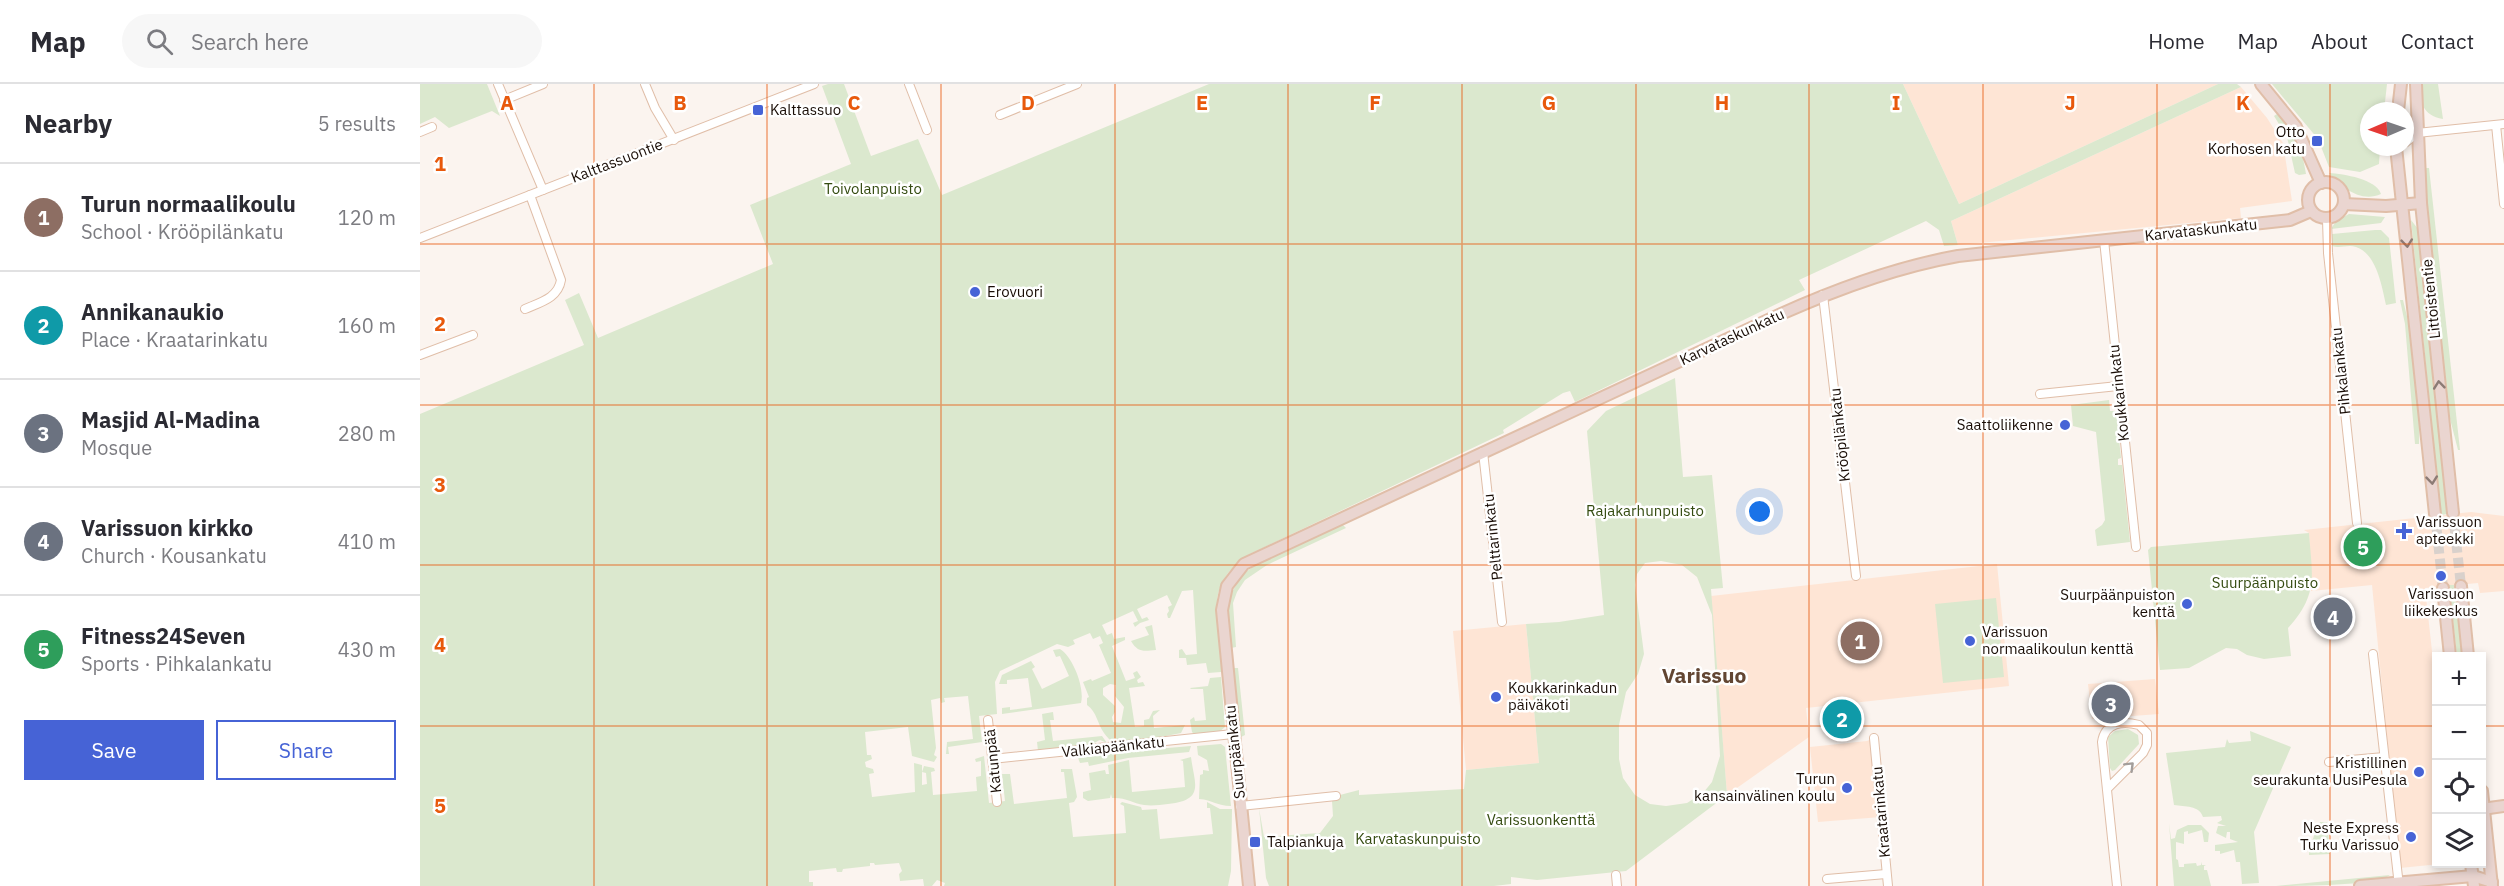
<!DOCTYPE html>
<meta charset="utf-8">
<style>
:root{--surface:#fff;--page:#f7f7f7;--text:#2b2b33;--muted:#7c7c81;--line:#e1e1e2;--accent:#4663d6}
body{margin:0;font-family:"IBM Plex Sans",sans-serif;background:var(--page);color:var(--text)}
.controls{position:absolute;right:18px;bottom:18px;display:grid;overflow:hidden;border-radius:0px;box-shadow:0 3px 9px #0003}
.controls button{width:54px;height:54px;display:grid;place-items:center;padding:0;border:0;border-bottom:2px solid var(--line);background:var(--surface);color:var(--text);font:30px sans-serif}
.compass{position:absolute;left:1940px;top:18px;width:54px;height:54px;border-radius:50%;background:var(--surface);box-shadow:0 3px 9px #0003;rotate:268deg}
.you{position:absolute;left:1340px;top:428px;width:21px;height:21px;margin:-15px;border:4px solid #fff;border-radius:50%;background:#1a73e8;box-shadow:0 0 0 9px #1a73e833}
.badge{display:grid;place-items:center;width:39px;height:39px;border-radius:50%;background:var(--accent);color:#fff;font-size:20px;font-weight:700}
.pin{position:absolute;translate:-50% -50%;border:3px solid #fff;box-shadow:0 2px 6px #0006}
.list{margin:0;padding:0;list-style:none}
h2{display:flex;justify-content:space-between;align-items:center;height:78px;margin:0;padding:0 24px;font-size:26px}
h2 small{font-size:20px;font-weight:400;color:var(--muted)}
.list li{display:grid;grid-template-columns:39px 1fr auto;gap:18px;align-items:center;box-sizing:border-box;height:108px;padding:0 24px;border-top:2px solid var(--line)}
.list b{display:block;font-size:22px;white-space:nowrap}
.list p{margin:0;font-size:20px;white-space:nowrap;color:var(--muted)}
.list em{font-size:20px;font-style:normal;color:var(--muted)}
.actions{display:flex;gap:12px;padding:18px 24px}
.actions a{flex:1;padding:14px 0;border:2px solid var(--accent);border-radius:0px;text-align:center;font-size:21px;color:var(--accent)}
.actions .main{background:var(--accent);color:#fff}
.icon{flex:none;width:33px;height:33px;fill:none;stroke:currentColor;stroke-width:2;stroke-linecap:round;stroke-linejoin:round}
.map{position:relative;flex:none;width:2084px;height:802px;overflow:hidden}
header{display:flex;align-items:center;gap:36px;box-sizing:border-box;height:84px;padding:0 30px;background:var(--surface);border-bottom:2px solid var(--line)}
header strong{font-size:28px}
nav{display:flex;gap:33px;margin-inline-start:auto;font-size:21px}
.search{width:420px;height:54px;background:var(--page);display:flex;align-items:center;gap:15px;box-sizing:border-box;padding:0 21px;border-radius:33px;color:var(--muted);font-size:22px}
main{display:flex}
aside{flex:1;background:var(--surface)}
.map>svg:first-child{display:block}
.built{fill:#fee5d5}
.green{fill:#dbe8ce;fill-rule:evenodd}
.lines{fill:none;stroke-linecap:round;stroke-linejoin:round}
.secondary-tunnel{stroke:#d9d1cc;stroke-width:10;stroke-dasharray:10 5;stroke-linecap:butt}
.street-casing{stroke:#e0bea8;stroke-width:10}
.secondary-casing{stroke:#e0bea8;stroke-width:14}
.street{stroke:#fff;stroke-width:8}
.secondary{stroke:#ead5d0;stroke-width:10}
.oneway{stroke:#8c7b75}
.oneway2{stroke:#a39e9b}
.grid{fill:none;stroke:#e8590c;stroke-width:1.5;stroke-opacity:0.55}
.poi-dot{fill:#4663d6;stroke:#fff;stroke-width:2}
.labels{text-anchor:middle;stroke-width:5;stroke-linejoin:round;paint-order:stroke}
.poi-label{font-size:15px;fill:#190d06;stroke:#fff;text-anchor:start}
.street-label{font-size:15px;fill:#190d06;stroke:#fff}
.park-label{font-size:15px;fill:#344b10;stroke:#fff}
.district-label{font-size:21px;font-weight:bold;fill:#624633;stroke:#fff}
.grid-label{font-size:20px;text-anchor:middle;font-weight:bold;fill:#e8590c;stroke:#fff;stroke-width:5;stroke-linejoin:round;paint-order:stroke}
</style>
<header>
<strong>Map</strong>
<div class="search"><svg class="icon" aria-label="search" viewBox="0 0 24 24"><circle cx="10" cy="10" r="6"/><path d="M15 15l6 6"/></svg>Search here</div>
<nav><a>Home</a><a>Map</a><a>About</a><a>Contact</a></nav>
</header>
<main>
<aside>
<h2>Nearby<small>5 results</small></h2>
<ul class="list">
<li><span class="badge" style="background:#8d6e63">1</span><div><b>Turun normaalikoulu</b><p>School · Krööpilänkatu</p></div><em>120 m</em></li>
<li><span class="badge" style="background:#0f9aa8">2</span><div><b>Annikanaukio</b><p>Place · Kraatarinkatu</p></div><em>160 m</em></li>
<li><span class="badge" style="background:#6b7280">3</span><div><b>Masjid Al-Madina</b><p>Mosque</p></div><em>280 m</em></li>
<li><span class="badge" style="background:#6b7280">4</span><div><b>Varissuon kirkko</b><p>Church · Kousankatu</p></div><em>410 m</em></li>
<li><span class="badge" style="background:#2e9e5b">5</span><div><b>Fitness24Seven</b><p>Sports · Pihkalankatu</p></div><em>430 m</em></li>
</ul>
<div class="actions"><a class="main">Save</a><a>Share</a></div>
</aside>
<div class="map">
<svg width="2084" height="802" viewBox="0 0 2084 802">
<rect width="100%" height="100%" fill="#fbf4ef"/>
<g class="built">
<polygon points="1483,0 1798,0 1539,120"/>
<polygon points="1821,3 1847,34 1863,59 1872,117 1820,124 1821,134 1538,161 1531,137"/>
<polygon points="2051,428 2084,432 2084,507 2060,509 2058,499 2005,504 2016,603 2016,780 2020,780 1980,784 1952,501 1891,507 1889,449 1884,446"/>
<polygon points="1577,480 1589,602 1386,624 1389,653 1307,711 1291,512"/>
<polygon points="1106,540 1119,679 1046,686 1033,547"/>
<polygon points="1735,595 1739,630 1672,635 1668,600"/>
<polygon points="1454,654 1461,733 1398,738 1390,663 1447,657"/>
</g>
<g class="green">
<polygon points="0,0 67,0 80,32 72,27 29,44 15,33 0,40"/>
<path d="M408,0H424L451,72L498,55L522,111L789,0H1483L1539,120L1798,0H1817L1821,3L1531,137L1538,161L1524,162L1519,146L1506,137L1379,196L1385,206L1155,318L1150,307L1143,309L1083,346L1084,349L830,470C776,505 805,541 801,588L788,589L786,579L767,581L766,574H759V566L762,565L766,571L777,570L773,506L762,507L750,534H748L747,530L749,527L748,523L752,521L747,511L717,525L722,535L727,533L729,536L720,539L715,543L713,539L718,537L713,527L682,541L687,551L692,549L694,555L705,553V556L692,562L706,597L715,594L713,589L717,587L721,593L717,596L718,599L723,598L725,602L709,604L715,643L724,642V636L729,635L733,627L740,626L733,632L734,644L765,641L761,649C743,652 714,661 695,658C690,657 687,653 684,649C677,639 677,628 667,621V614L669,613L663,598L671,595L672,597L691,589L679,561L683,559L680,552L673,555L670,549L653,556L655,560L648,563L637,560L580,587L575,598L577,630L559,632L562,658L528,663L529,670H526L527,658L553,655L548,612L524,614L525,618L521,619L520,614L511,616L516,664L514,671L517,673L514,678L492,672L488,643L445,648L447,671H451L452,675L445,678L446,683L453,685L454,689L449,690L452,713L495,708L494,679L502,681V701L507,700L506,689L502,688L504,682L514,684L515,687L511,688L513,711L557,707L556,693L561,692V677L556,678L555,675L564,672L569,719L585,717L582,690H590L594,720L647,714L644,688H641V685H652L657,713L654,718L649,719L653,753L706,749L704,722L700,720L702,718L721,723L722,726L737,725L740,755L793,750L790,724H787V718L800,725H812L811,787L808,802H524L525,799L517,796L512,802H504L503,795L480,797L479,790L482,787L479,779L455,781L454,779H450V782L423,785L422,788H417L416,784L389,787V798H393V802H0V330L164,261L145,216L159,209L178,254L353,180L330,121L431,80L402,2ZM690,600L696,601L695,612L704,623L701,639L693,638L692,633L695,628V622L683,611V604Z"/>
<polygon points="1852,0 1967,0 1964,27 1949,27 1949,63 1960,63 1959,80 1940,88 1909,83 1898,55"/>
<path d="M1999,0H2018L2023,35C2002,31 2001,19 1999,0Z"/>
<path d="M1857,30C1875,40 1883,70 1886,90L1879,91L1875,89L1867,53L1854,32Z"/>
<polygon points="2004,84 2009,84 2040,366 2038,366 2028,327"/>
<path d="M1909,89C1924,90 1956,95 1961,110C1941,119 1922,104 1909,89Z"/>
<polygon points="1929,130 1965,133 1961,139 1911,145 1916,137"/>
<polygon points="1991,136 1998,145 2027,430 2021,431"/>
<path d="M1955,146H1961L1969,154L1976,219L1966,221C1962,202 1956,169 1936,163C1928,160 1920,165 1912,162V150Z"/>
<path d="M1980,216H1983C1995,261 2001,313 1999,360H1995L1985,240Z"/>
<path d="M1255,294L1263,393L1292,391L1303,504L1291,505L1307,711L1206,787L1117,796L1091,793V800L1074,802H849L846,794L839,724L844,753L900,749L913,732L912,717L916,712L939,706V711L1044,705L1046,686L1119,679L1106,540L1139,538L1184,531L1167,347L1186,327ZM1241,477L1262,481L1277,493L1292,531L1300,672L1292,698L1283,709L1267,719L1246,722L1230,720L1215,711L1203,694L1199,675V641L1206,608L1218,590L1224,570L1215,501L1217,490L1225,479Z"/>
<polygon points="1689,316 1690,327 1696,327 1701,374 1698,375 1698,381 1702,381 1710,458 1677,462 1675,446 1682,441 1685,436 1676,348 1653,342 1651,321"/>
<polygon points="922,440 926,444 847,481 825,496 817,508 813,519 816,563 811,564 808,523 810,512 821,492 836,480"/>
<path d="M1889,449C1892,491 1899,510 1868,544L1871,572L1844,575L1827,571L1817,565L1806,564L1769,584L1740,586L1728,466L1731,463Z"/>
<polygon points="2029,501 2034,501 2042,572 2037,572"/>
<polygon points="1576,514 1584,593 1523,599 1515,520"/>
<path d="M732,541L736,566C724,567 718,569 711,557L729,551L725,543Z"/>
<path d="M640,565C653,573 665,604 661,619L582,630V624L590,623V626L612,623L608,594L587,596V600H579L582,591L611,577L615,583L612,585L622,605L649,592L640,572L636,573L633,566Z"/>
<polygon points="814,584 818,584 825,651 821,653 819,652"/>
<polygon points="801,593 805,643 798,649 776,652 772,648 770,636 774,633 775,637 786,636 783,605 771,605 770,604 788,602 790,594"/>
<path d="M633,628L634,636H630L633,657L682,652L687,659L680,656C677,657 674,659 672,661C663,664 628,667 618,667L617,658L625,656L622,630Z"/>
<polygon points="1708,645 1718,651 1719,660 1695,686 1692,687 1690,684 1688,653 1695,647"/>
<path d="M1830,647L1871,663L1834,748L1839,799L1822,800L1820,778H1816L1814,766L1800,770V767H1795V761L1818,758L1810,755V748H1807L1806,754L1796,749L1798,742H1806L1797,739L1802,736L1801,732L1783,733C1779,721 1765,723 1754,721L1746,669L1805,663L1807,655L1809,659L1831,657Z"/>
<path d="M801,660L805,663L811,722C797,722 793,716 779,715L780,691L783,690V686L789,687L787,676L778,671L777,662Z"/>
<polygon points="771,662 769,668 708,674 669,682 668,678 660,679 658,674 665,671"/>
<path d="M771,673C774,699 786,716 748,720C740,721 732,722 724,721C712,719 705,713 692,714L691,710L690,714L668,717L663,714V708L671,706L669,689L685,686L686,690H689L688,681L709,676L712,708L765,703L763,677L760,676Z"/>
<polygon points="1900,738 1907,738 1910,770 1889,771 1889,764"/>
<polygon points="1749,739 1751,755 1755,754 1757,746 1768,741 1781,741 1789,749 1788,758 1784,758 1782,746 1768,750 1768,747 1764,748 1764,760 1756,758 1756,775 1758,776 1759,783 1764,783 1764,780 1776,779 1777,782 1781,781 1782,778 1782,781 1786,781 1784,782 1784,786 1787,786 1791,802 1754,802"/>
<path d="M1970,791C1957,802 1877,802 1856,802Z"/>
</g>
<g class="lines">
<g class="secondary-tunnel">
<polyline points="2033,429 2041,502"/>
<polyline points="2015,430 2023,504"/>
</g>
<g class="street-casing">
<g id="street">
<polyline points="78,0 123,106"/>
<polyline points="225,0 235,24 254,56"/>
<polyline points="489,0 507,46"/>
<polyline points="84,16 123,0"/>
<polyline points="580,31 657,0"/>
<polyline points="1985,36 1997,49"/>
<polyline points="2076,41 2084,120"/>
<polyline points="0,48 12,43"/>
<polyline points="1985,59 1997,49 2084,40"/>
<polyline points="1907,135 1908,169 1937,439"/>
<polyline points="0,154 394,0"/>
<polyline points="1684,156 1716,463"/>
<polyline points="1403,211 1436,492"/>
<path d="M105,225C121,218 138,214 141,196L110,111"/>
<polyline points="0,271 53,251"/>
<polyline points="1620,310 1698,302"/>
<polyline points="1063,368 1082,538"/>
<polyline points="1953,570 1979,802"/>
<polyline points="568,636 577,718"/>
<polyline points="1454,654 1468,802"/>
<polyline points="572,675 813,650"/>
<polyline points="1909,678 1964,673"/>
<path d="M1687,705L1723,669L1727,661V649L1719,641C1703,637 1685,638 1682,658L1697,802"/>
<polyline points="820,722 916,712"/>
<polyline points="1196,791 1197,802"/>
<polyline points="1407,795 1466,790"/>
</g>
</g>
<g class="secondary-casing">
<g id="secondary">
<polyline points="1841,0 1876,43 1901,99"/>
<polyline points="1996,0 2001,119 2033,429"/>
<polyline points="1978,27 1981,0"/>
<polyline points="1976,63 2015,430"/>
<circle cx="1906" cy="116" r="18"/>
<polyline points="1924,120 1966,122 2001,119"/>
<polyline points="2041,502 2048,572"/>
<polyline points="2023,504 2030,572"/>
<polyline points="2062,707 2072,802"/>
<polyline points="2062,725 2084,722"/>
<polyline points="2051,780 2054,802"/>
<path d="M829,802L802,526L807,502L824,480L1361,230C1419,204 1476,183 1538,172L1870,136L1891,127"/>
<polyline points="1940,802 2053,792 2072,798"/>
</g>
</g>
<use href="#street" class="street"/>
<use href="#secondary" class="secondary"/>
</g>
<defs><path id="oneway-chevron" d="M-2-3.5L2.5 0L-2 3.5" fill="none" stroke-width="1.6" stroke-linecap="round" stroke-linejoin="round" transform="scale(1.5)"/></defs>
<g class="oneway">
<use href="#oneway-chevron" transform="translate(1987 159) rotate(84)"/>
<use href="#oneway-chevron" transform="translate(2019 301) rotate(-96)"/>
<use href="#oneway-chevron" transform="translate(2012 396) rotate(84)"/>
</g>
<use class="oneway2" href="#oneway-chevron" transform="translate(1710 682) rotate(-45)"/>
<path class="grid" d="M174,0V802M347,0V802M521,0V802M695,0V802M868,0V802M1042,0V802M1216,0V802M1389,0V802M1563,0V802M1737,0V802M1910,0V802M0,160H2084M0,321H2084M0,481H2084M0,642H2016M2062,642H2084"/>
<g class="poi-dot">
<rect x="332" y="20" width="12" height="12" rx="3"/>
<rect x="1891" y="51" width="12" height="12" rx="3"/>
<circle cx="555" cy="208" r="6"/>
<circle cx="1645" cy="341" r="6"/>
<path d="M1981 438h6v6h6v6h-6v6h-6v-6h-6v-6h6z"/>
<circle cx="2021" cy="492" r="6"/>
<circle cx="1767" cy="520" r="6"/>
<circle cx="1550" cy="557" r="6"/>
<circle cx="1076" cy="613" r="6"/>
<circle cx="1999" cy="688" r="6"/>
<circle cx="1427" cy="704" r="6"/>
<circle cx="1991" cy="753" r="6"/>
<rect x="829" y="752" width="12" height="12" rx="3"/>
</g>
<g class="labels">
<g class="poi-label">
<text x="350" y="31">Kalttassuo</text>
<text x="1885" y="53" text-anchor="end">Otto<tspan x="1885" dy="17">Korhosen katu</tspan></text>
<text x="567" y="213">Erovuori</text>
<text x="1633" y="346" text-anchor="end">Saattoliikenne</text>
<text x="1996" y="443">Varissuon<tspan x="1996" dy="17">apteekki</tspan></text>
<text x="2021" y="515" text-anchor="middle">Varissuon<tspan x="2021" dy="17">liikekeskus</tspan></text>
<text x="1755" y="516" text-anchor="end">Suurpäänpuiston<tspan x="1755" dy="17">kenttä</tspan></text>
<text x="1562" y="553">Varissuon<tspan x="1562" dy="17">normaalikoulun kenttä</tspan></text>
<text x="1088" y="609">Koukkarinkadun<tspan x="1088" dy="17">päiväkoti</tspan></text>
<text x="1987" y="684" text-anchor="end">Kristillinen<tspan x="1987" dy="17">seurakunta UusiPesula</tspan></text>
<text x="1415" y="700" text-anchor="end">Turun<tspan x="1415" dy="17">kansainvälinen koulu</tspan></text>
<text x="1979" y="749" text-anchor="end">Neste Express<tspan x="1979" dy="17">Turku Varissuo</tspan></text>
<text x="847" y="763">Talpiankuja</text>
</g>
<g class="street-label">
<text transform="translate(197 77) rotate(-21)" y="5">Kalttassuontie</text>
<text transform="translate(1781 146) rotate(-6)" y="5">Karvataskunkatu</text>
<text transform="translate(2011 215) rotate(-96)" y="5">Littoistentie</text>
<text transform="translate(1312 253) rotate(-25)" y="5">Karvataskunkatu</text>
<text transform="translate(1921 287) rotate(-96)" y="5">Pihkalankatu</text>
<text transform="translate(1699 309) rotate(-96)" y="5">Koukkarinkatu</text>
<text transform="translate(1420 351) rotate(-96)" y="5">Krööpilänkatu</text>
<text transform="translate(1073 453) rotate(-96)" y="5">Pelttarinkatu</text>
<text transform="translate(693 663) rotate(-6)" y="5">Valkiapäänkatu</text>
<text transform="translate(815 668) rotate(-96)" y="5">Suurpäänkatu</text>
<text transform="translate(573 677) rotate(-96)" y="5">Katunpää</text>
<text transform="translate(1461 728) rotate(-95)" y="5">Kraatarinkatu</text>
</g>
<g class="park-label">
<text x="453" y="110">Toivolanpuisto</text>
<text x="1225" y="432">Rajakarhunpuisto</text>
<text x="1845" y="504">Suurpäänpuisto</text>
<text x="1121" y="741">Varissuonkenttä</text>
<text x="998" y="760">Karvataskunpuisto</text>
</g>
<g class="district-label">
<text x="1284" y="599">Varissuo</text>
</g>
</g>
<g class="grid-label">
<text x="87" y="26">A</text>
<text x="260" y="26">B</text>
<text x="434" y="26">C</text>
<text x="608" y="26">D</text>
<text x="782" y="26">E</text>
<text x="955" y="26">F</text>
<text x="1129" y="26">G</text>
<text x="1302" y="26">H</text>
<text x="1476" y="26">I</text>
<text x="1650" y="26">J</text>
<text x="1823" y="26">K</text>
<text x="20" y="87">1</text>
<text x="20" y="247">2</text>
<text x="20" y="408">3</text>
<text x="20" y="568">4</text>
<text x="20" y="729">5</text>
</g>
</svg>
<div class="controls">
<button>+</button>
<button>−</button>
<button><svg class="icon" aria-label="locate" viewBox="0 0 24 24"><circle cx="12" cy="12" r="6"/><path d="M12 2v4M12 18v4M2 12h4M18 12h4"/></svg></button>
<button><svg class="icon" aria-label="layers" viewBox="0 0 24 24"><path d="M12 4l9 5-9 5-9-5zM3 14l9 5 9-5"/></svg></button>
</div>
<svg class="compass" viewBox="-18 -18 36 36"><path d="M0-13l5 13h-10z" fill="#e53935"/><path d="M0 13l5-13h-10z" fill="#7c7c81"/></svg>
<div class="you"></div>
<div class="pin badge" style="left:1440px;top:557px;background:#8d6e63">1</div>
<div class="pin badge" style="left:1422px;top:635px;background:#0f9aa8">2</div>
<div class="pin badge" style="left:1691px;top:620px;background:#6b7280">3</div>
<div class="pin badge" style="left:1913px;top:533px;background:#6b7280">4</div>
<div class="pin badge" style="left:1943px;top:463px;background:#2e9e5b">5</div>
</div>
</main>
